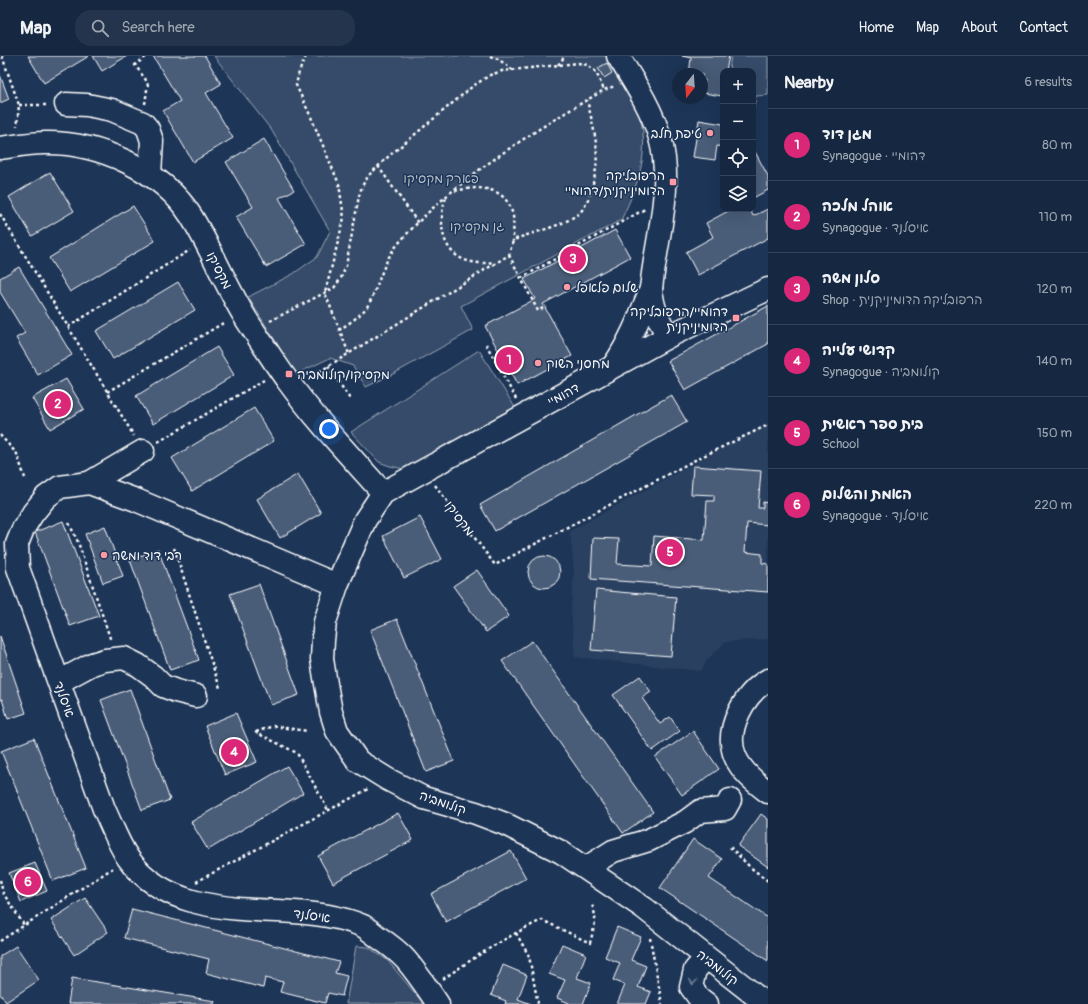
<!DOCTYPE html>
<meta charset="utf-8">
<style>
:root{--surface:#162841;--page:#23344c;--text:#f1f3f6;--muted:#9ea6b1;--line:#35445a;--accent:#db2777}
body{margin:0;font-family:Pangolin,"Playpen Sans Hebrew",sans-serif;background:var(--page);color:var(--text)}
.controls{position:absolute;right:12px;top:12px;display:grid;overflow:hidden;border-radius:8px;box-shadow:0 4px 16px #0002}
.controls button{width:36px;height:36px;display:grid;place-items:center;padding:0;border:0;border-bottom:1px solid var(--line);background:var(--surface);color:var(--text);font:20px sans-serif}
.compass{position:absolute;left:672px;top:12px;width:36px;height:36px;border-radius:50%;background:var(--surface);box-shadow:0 4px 16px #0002;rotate:197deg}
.you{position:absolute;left:329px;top:373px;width:14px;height:14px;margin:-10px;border:3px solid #fff;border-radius:50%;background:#1a73e8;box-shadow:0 0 0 6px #1a73e833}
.badge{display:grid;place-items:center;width:26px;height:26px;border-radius:50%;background:var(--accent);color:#fff;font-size:13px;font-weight:700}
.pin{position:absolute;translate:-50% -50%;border:2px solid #fff;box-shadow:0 1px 4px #0006}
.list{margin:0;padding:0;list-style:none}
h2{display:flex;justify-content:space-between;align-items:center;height:52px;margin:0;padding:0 16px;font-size:17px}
h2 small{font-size:13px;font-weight:400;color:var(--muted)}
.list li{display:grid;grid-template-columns:26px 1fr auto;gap:12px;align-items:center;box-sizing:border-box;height:72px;padding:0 16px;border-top:1px solid var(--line)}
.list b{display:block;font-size:15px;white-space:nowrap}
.list p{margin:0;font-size:13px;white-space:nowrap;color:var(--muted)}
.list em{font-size:13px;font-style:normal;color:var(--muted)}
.icon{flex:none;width:22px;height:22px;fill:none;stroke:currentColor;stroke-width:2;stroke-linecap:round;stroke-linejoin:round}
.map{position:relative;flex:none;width:768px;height:948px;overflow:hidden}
header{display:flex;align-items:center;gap:24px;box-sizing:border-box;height:56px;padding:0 20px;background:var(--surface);border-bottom:1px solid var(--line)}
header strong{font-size:19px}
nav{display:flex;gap:22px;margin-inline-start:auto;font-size:14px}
.search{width:280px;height:36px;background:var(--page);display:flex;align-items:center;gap:10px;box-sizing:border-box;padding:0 14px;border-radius:16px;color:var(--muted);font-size:15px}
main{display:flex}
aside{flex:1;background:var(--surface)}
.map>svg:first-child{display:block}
.built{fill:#2a4161}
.green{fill:#364b69;stroke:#9aa5b4}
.building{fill:#4a5d79;stroke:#fff}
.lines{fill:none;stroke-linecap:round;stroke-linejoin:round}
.minor-casing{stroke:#fff;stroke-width:25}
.path{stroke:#fff;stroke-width:2.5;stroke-dasharray:3 3;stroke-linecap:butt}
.minor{stroke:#1d3557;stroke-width:22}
.oneway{stroke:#6c7c92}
.poi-dot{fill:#ff9aa2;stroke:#1d3557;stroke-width:1.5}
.labels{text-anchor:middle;stroke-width:3;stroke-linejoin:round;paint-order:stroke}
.poi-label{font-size:13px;fill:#fff;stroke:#1d3557;text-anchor:start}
.park-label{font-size:13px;fill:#b9c0ca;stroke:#1d3557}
.street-label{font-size:13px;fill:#fff;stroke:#1d3557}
</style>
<header>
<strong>Map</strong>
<div class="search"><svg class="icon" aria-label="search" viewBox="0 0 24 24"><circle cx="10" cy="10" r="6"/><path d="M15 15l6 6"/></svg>Search here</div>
<nav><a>Home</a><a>Map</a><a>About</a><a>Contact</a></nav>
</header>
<main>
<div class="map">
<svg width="768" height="948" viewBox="0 0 768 948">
<rect width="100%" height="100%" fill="#1d3557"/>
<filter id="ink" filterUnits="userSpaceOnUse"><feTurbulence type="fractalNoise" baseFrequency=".025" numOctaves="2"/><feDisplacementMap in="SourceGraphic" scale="8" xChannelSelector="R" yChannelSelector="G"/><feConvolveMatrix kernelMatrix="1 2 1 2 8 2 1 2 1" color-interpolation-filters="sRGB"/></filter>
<g filter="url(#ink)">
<polygon class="built" points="768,367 768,583 725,586 707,604 701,615 575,601 571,553 574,518 570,475"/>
<g class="green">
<path d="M214,0H613C620,14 628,29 634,44C653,88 641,123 621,164L461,250L473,274L393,318L366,331L353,310L330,302L296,318L248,241L293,218L317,201L330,175L272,75Z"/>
<polygon points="731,0 768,0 768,39 756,40 753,56 753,15 729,15"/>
<polygon points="479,294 516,353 404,413 390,410 379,406 351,376"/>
<polygon points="356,890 368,891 387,904 424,948 346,948"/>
</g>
<g class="building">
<polygon points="28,0 89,0 44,27"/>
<polygon points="93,0 127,0 102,15"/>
<polygon points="153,0 205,0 221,28 206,37 233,82 193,106 163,55 180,45"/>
<polygon points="682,0 729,0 726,15 723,15 722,40 703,37 705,24 702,24 702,18 689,18 691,2"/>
<polygon points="607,7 612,17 604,22 598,12"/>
<polygon points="0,19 9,43 0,47"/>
<polygon points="699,64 723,68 723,91 717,90 715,104 693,101"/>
<polygon points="264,83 294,134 279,142 306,188 266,211 236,161 253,151 226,106"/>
<polygon points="754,94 768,120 768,134 753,142 753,95"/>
<polygon points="50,116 74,155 32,180 9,141"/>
<polygon points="133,150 155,185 70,236 49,202"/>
<polygon points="732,153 750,153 753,160 768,153 768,182 698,219 686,196 713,181 706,167"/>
<polygon points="615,174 630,201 543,248 572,300 517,329 485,270 535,243 524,223"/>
<polygon points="19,211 72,299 38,319 16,282 25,277 0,236 0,222"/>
<polygon points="178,226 195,254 113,303 96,275"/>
<polygon points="768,250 768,288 685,334 668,305"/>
<polygon points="217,291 234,319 153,368 136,340"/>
<polygon points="66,323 84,353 50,373 32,342"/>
<polygon points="671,339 687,366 495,475 480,449"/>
<polygon points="254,352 274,385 192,435 172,402"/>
<polygon points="693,410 761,415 758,452 763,452 763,446 768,447 768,469 747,467 745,496 762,498 762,507 768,508 768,536 591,523 593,482 619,483 617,508 652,510 654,480 704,484 707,445 714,445 714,439 691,438"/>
<polygon points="298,418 321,457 280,482 257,443"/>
<polygon points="420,461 442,503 404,522 383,480"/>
<polygon points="63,465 99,560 70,570 35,476"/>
<polygon points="105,470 123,520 103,527 85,478"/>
<polygon points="158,493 199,604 170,614 130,504"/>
<circle cx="544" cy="516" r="16"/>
<polygon points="477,514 509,560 486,576 453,530"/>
<polygon points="259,528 299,639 271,649 230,538"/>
<polygon points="596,534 676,541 671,600 591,594"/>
<polygon points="397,563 454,705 426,716 370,574"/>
<polygon points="0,580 26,657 8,663 2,643 0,644"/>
<polygon points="532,585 653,756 623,777 502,605"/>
<polygon points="640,620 651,636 642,642 660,668 670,661 680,675 652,695 613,639"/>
<polygon points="130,633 170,744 142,754 101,644"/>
<polygon points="236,657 257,706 225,719 205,670"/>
<polygon points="693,675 719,713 682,739 655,701"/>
<polygon points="34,682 86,812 53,825 1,695"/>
<polygon points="287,710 303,737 208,794 191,766"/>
<polygon points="398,757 413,784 333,827 318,800"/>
<polygon points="761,758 768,763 768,811 738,790"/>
<polygon points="693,783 722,803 709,822 768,862 768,905 660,832"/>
<polygon points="511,795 526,822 446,866 431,838"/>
<polygon points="35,807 47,835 21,846 9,817"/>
<polygon points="85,842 108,876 74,899 51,864"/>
<polygon points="132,853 339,906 335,917 347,920 342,940 328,937 325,947 280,936 283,926 265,922 263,932 206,917 209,903 124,882"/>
<polygon points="617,871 641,881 631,904 646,910 638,931 651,936 646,948 617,948 625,929 613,924 620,907 605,901"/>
<polygon points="562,888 586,898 577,922 591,927 583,948 569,948 569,947 557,942 565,924 549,918"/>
<polygon points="16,890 39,924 6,946 0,938 0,900"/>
<polygon points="503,909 527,919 518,943 531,948 505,948 506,945 491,939"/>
<polygon points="72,922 215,945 214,948 68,948"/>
</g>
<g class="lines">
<g class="minor-casing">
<g id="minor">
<path d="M618,0C634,26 652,53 660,82C674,132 656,183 651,233C653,252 658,265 669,280"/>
<polyline points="66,48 87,49 112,54 143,67 148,73 152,85 150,118"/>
<path d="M0,92C15,90 30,87 45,87C98,86 162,114 191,160C213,195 227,234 250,269C262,287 274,306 287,324C316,364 350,400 383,437"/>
<path d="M614,309C630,286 640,260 651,233"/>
<polyline points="89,427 143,395"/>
<path d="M337,529L136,444L89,427L60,431L46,441L33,457L23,473L17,488L18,512L104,753C112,770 118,787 128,802C162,850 223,853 277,855C304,856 338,859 363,870C368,873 373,877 378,881C387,887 398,895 406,904C418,918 428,933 438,948"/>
<path d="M768,624C745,637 724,673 735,700C741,715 755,726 768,736"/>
<polyline points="59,626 92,608 105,604 124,602 138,609 153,620 163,630 176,635 196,640"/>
<polyline points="586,812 613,795 649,784 685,766 700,755 725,753 730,744"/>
<polyline points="706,902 695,914 691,931 699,942 707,948"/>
<polyline points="766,948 644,852 561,796 505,768 476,757 424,742 387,723 358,705 337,675 331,656 326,628 322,603 323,584 325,566 337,529 365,464 383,437 669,280 768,233"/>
</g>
</g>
<g class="path">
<polyline points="2,0 19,49 17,70"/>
<polyline points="306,0 299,16 296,29 311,61 339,128 344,162 325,237 349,298"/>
<polyline points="490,0 498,3 513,14"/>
<polyline points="558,9 565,0"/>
<polyline points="145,48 148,27 135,9 147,0"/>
<polyline points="19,49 49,49"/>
<polyline points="378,110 418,167"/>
<path d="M455,135C479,129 507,130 513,160C514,168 513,177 513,185"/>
<path d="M446,142C443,149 442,155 442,163C441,197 463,211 494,206"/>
<polyline points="0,158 134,380"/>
<polyline points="509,199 538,255 546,250"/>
<polyline points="521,222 645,153"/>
<polyline points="270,265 334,232 341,222 346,210 359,140 362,130 369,119 389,100 473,30 490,19 502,15 578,7 588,9 596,16 604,34"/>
<polyline points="68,271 190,194"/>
<path d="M339,274C348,268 360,260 367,251C379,231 382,206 398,188C453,124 532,76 604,34L615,30"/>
<polyline points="486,288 516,343"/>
<polyline points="328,310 350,343"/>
<path d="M309,322L509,199L513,185L518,182C538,175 562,170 578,158C585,153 589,142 591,134C602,100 595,78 587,44"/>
<polyline points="107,336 225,266"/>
<polyline points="0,379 17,398 25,422"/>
<polyline points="158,386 264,324"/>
<polyline points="435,429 495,509 697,403 768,369"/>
<polyline points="69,467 78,486 111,585"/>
<polyline points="174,492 220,632"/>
<polyline points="255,676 297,697 328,754"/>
<polyline points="256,676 273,670 307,675"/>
<polyline points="730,791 750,811 768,825"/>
<polyline points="0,824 3,837 24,869"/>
<polyline points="196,826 368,733"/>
<polyline points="516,877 529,900 538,948"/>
<polyline points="650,882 662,948"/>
<polyline points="0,885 113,812"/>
<path d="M443,923C475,901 507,880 542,864L590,887C594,871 598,864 592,849"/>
</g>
<use href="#minor" class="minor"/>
</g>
<defs><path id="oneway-chevron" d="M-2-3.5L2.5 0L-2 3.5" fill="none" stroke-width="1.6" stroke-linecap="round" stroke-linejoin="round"/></defs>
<use class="oneway" href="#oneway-chevron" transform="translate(693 926) rotate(96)"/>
</g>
<g class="poi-dot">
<circle cx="710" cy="77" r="4"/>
<rect x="669" y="122" width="8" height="8" rx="2"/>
<circle cx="567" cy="231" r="4"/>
<rect x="732" y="258" width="8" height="8" rx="2"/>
<circle cx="538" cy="307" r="4"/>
<rect x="285" y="314" width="8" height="8" rx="2"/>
<circle cx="104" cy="499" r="4"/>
</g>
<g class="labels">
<g class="poi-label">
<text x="702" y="82" text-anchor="end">טיפת חלב</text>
<text x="665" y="124" text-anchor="end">הרפובליקה<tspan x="665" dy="15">הדומיניקנית/דהומיי</tspan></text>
<text x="575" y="236">שלום פלאפל</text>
<text x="728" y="260" text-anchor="end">דהומיי/הרפובליקה<tspan x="728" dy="15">הדומיניקנית</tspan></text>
<text x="546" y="312">מחסני השוק</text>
<text x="297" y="323">מקסיקו/קולומביה</text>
<text x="112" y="504">רבי דוד ומשה</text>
</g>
<g class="park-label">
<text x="441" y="127">פארק מקסיקו</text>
<text x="477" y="175">גן מקסיקו</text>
</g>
<g class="street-label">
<text transform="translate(220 214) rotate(63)" y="5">מקסיקו</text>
<text transform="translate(563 338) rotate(-29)" y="5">דהומיי</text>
<text transform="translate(460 462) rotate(53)" y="5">מקסיקו</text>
<text transform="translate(65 643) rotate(70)" y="5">איסלנד</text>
<text transform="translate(443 746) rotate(19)" y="5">קולומביה</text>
<text transform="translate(312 859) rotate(8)" y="5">איסלנד</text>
<text transform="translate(718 911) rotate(38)" y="5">קולומביה</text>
</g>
</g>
</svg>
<div class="controls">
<button>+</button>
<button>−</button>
<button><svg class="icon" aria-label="locate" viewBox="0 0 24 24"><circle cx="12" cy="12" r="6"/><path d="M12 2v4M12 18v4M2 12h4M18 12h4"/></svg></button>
<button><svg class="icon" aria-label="layers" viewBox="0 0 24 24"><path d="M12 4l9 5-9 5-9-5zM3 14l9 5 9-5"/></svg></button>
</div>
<svg class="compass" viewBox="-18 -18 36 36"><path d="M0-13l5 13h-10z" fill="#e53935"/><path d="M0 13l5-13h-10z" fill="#9ea6b1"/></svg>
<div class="you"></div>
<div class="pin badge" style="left:509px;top:304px">1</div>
<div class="pin badge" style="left:58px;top:348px">2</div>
<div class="pin badge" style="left:573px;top:203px">3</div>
<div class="pin badge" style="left:234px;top:696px">4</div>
<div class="pin badge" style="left:670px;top:496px">5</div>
<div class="pin badge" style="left:28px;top:826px">6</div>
</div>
<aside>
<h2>Nearby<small>6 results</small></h2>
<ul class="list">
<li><span class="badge">1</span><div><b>מגן דוד</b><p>Synagogue · דהומיי</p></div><em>80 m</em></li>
<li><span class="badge">2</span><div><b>אוהל מלכה</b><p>Synagogue · איסלנד</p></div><em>110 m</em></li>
<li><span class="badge">3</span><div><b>סלון משה</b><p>Shop · הרפובליקה הדומיניקנית</p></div><em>120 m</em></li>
<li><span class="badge">4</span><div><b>קדושי עלייה</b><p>Synagogue · קולומביה</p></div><em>140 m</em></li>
<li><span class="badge">5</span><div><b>בית ספר ראשית</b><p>School</p></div><em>150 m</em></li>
<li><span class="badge">6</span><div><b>האמת והשלום</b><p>Synagogue · איסלנד</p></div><em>220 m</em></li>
</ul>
</aside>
</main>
